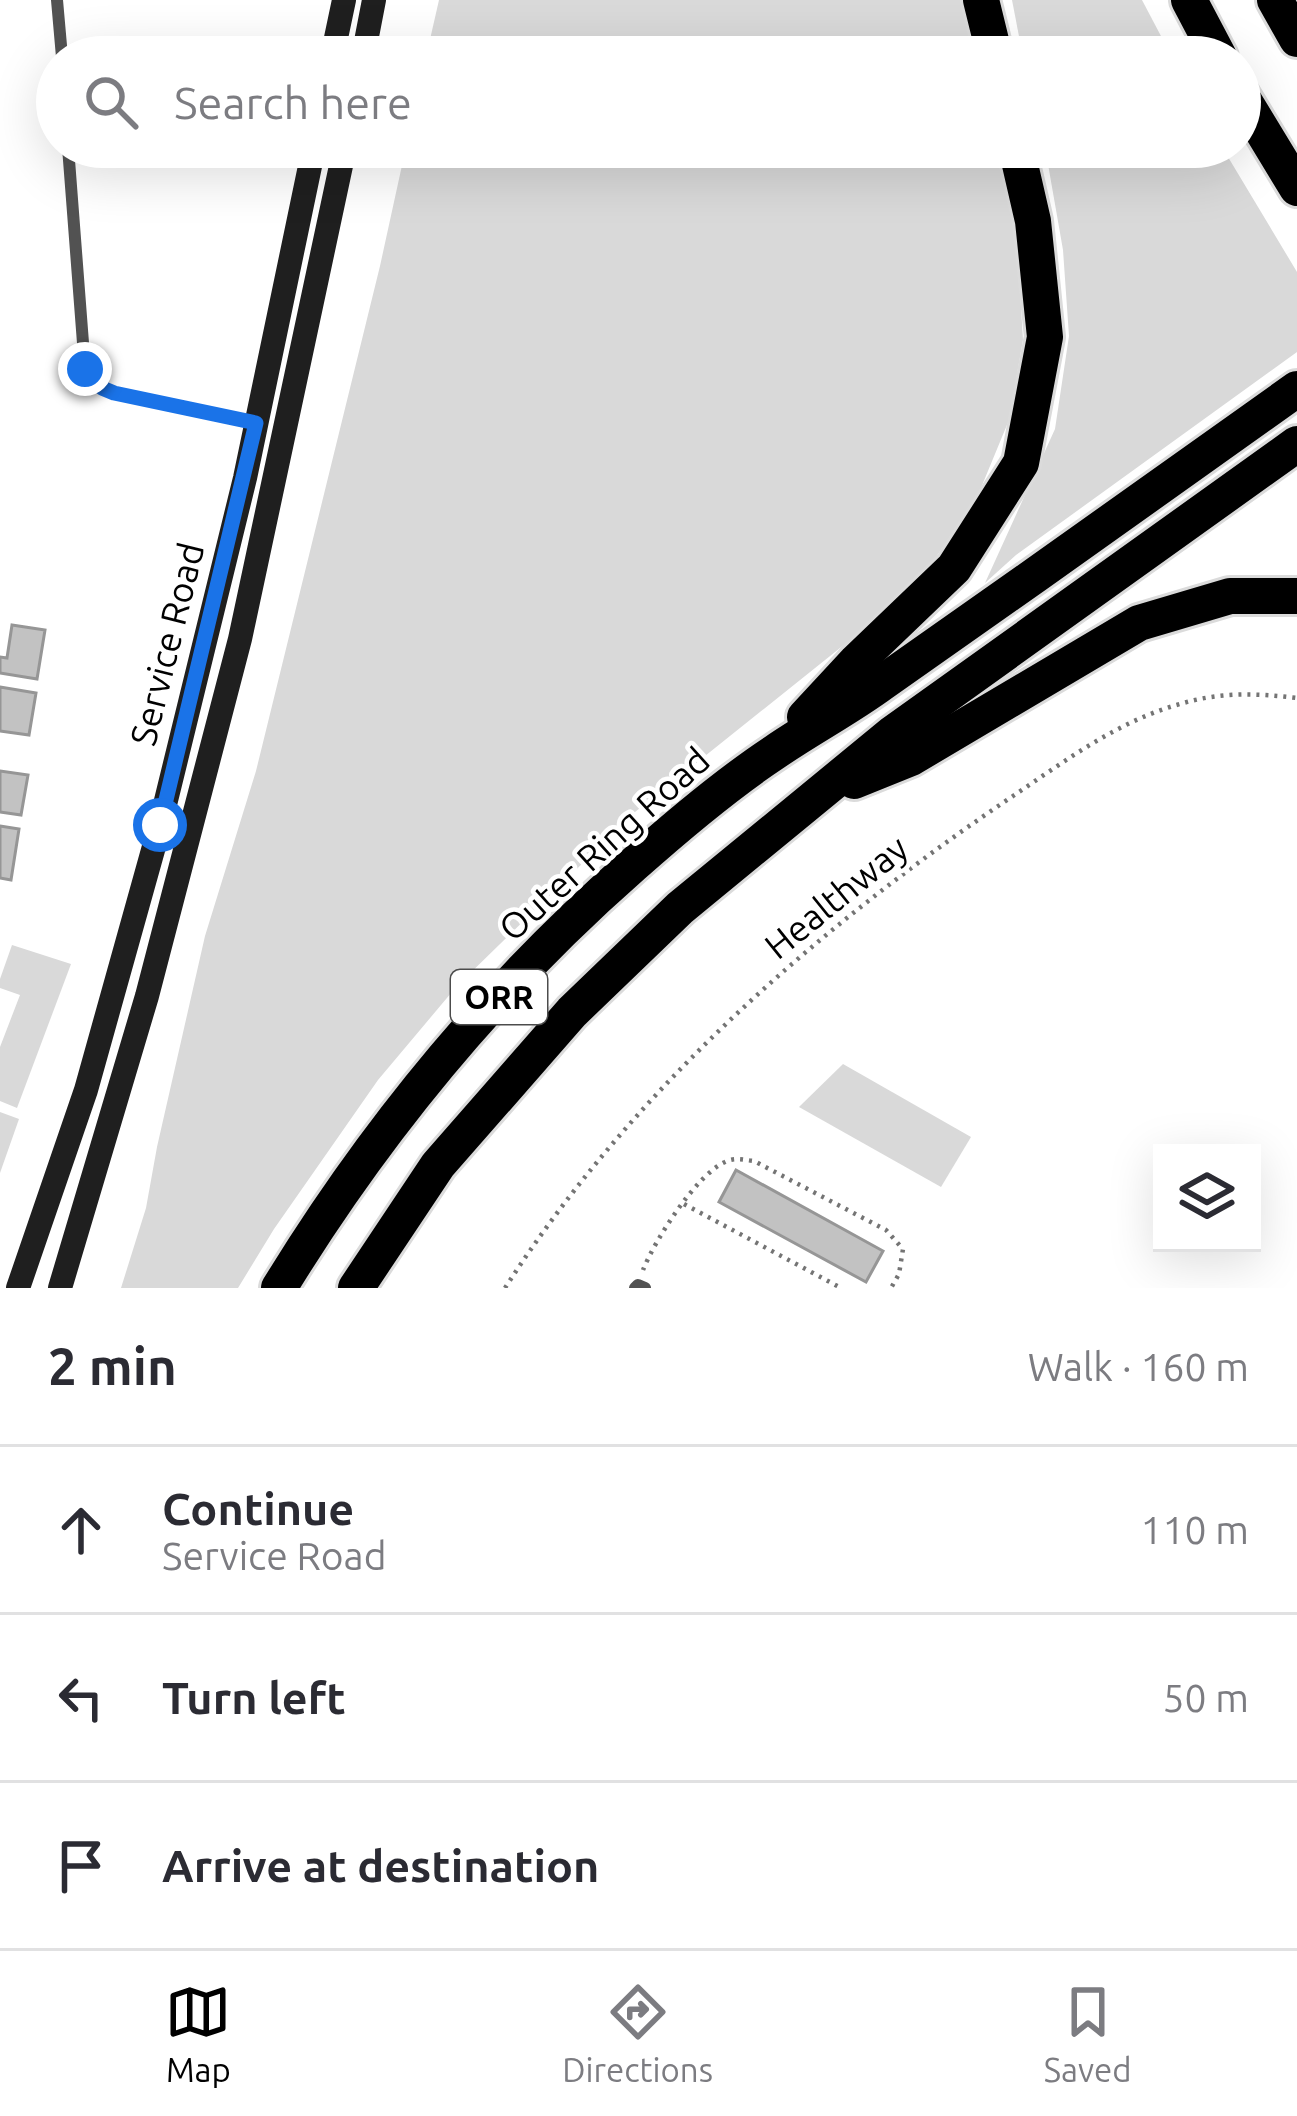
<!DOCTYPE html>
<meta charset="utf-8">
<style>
:root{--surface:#fff;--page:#f2f2f3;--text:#2b2b33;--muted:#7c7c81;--line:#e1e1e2;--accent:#000}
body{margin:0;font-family:Ubuntu,sans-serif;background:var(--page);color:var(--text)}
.controls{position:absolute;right:36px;bottom:36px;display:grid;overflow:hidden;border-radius:0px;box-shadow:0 12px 48px #0002}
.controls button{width:108px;height:108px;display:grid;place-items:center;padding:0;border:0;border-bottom:3px solid var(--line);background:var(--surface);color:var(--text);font:60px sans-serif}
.stop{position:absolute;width:36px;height:36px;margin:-27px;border:9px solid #1a73e8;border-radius:50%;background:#fff}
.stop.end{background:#1a73e8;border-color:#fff;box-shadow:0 3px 12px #0008}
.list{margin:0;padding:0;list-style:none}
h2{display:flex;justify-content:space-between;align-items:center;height:156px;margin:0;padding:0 48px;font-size:51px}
h2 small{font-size:39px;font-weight:400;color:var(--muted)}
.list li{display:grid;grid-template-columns:78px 1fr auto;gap:36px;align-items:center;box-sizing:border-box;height:168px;padding:0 48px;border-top:3px solid var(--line)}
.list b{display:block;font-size:45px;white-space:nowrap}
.list p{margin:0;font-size:39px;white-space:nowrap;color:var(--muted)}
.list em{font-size:39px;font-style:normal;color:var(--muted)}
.icon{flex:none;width:66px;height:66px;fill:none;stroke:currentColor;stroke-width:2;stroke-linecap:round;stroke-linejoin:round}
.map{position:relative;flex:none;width:1297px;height:1288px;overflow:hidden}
.search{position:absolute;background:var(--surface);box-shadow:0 12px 48px #0002;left:36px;right:36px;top:36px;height:132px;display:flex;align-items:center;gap:30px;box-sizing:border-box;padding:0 42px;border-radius:66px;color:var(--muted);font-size:45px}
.sheet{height:660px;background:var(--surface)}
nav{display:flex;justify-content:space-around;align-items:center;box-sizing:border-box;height:168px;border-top:3px solid var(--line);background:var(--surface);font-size:33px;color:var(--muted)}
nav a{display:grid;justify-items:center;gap:6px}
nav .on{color:var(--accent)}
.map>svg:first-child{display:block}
.green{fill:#d9d9d9}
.building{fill:#c2c2c2;stroke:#969696;stroke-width:3}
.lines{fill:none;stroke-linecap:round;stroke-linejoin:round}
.motorway-casing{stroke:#dbdbdb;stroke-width:42}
.path{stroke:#747474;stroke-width:4.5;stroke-dasharray:3 6;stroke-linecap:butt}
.service{stroke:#525252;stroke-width:12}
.secondary{stroke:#1f1f1f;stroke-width:24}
.motorway{stroke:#000;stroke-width:36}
.route{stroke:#1a73e8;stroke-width:15}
.labels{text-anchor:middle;stroke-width:9;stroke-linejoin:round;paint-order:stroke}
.shield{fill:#fff;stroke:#4c4c4c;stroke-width:3}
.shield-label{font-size:33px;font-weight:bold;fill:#000}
.street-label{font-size:36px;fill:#000;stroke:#fff}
</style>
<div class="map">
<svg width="1297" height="1288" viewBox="0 0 1297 1288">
<rect width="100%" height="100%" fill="#fff"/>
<g class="green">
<polygon points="439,0 960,0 977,57 426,57"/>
<polygon points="1012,0 1142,0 1172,57 1023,57"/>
<polygon points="406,147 999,147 1017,240 1023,340 1009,420 976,500 922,577 870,624 635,812 457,986 378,1080 274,1229 238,1288 121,1288 146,1208 157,1147 205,936 256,771 380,266"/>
<polygon points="1045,147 1222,147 1297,272 1297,352 1016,555 985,583 1055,429 1069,336 1063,250"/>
<polygon points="12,945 71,964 17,1108 0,1101 0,1047 20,995 0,988 0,979"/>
<polygon points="843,1064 971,1137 941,1187 799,1107"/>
<polygon points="0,1112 19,1119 0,1173"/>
</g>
<g class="building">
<polygon points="12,625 45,630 37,679 0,673 0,657 7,658"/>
<polygon points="0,687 36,693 29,735 0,731"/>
<polygon points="0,771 28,775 21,815 0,812"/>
<polygon points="0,826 19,829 11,880 0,878"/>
<polygon points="736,1170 883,1251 866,1282 719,1202"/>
</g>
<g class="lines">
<g class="motorway-casing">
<g id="motorway">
<polyline points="981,0 995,57"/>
<polyline points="1189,0 1219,57"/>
<polyline points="1275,0 1297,39"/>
<polyline points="1240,94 1297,188"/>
<polyline points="805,717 856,662 954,568 1021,463 1045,337 1033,221 1016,147"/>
<polyline points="854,781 911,758 1139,623 1230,596 1297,596"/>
<path d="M279,1288C375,1131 495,986 633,865C678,825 725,785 775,752C810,728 848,708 882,683C1021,586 1159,487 1297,389"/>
<polyline points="356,1288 438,1165 572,1012 680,908 892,734 1297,444"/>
</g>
</g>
<g class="path">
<polyline points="684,1204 841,1288"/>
<path d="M643,1270C655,1240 696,1175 725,1162C735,1157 744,1160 754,1161L886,1230L903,1249L899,1274L891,1288"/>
<path d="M505,1288C632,1090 818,927 1013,796C1065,761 1118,721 1180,704C1219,692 1257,693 1297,698"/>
</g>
<g class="service">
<polyline points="57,0 62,57"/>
<polyline points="68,147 85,369 102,388 114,393 255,423"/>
<polyline points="635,1288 638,1285 645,1288"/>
</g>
<g class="secondary">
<polyline points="332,57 344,0"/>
<polyline points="363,57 374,0"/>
<polyline points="18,1288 86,1090 160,825 245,478 314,147"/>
<polyline points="60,1288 147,996 240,639 345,147"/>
</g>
<use href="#motorway" class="motorway"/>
</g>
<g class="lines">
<polyline class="route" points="85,369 102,388 114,393 256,423 160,825"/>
</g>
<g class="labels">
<rect class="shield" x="451" y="970" width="96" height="54" rx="9"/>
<g class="shield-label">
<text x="499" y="1009">ORR</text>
</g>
<g class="street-label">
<text transform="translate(167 644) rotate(-76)" y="13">Service Road</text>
<text transform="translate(604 844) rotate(-42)" y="13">Outer Ring Road</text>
<text transform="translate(836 897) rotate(-39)" y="13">Healthway</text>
</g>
</g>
</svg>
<div class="controls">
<button><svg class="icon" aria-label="layers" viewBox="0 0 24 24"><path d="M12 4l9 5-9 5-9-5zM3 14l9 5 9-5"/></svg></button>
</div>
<div class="stop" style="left:160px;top:825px"></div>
<div class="stop end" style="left:85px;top:369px"></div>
<div class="search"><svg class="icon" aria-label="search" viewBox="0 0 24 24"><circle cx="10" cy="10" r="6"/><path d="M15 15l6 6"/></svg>Search here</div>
</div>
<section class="sheet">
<h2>2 min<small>Walk · 160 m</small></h2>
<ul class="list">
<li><svg class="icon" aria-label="ahead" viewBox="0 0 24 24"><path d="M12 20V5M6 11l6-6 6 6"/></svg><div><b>Continue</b><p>Service Road</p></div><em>110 m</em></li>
<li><svg class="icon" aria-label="left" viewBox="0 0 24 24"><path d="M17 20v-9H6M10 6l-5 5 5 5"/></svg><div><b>Turn left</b></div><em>50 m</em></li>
<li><svg class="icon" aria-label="arrive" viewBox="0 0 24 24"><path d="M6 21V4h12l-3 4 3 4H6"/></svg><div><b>Arrive at destination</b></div></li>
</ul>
</section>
<nav>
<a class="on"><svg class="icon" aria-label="map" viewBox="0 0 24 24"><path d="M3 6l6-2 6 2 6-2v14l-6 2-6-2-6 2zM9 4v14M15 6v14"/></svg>Map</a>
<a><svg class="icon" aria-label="directions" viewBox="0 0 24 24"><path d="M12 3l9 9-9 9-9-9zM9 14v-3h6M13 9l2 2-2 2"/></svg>Directions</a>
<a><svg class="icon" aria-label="saved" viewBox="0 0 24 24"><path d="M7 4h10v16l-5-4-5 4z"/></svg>Saved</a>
</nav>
